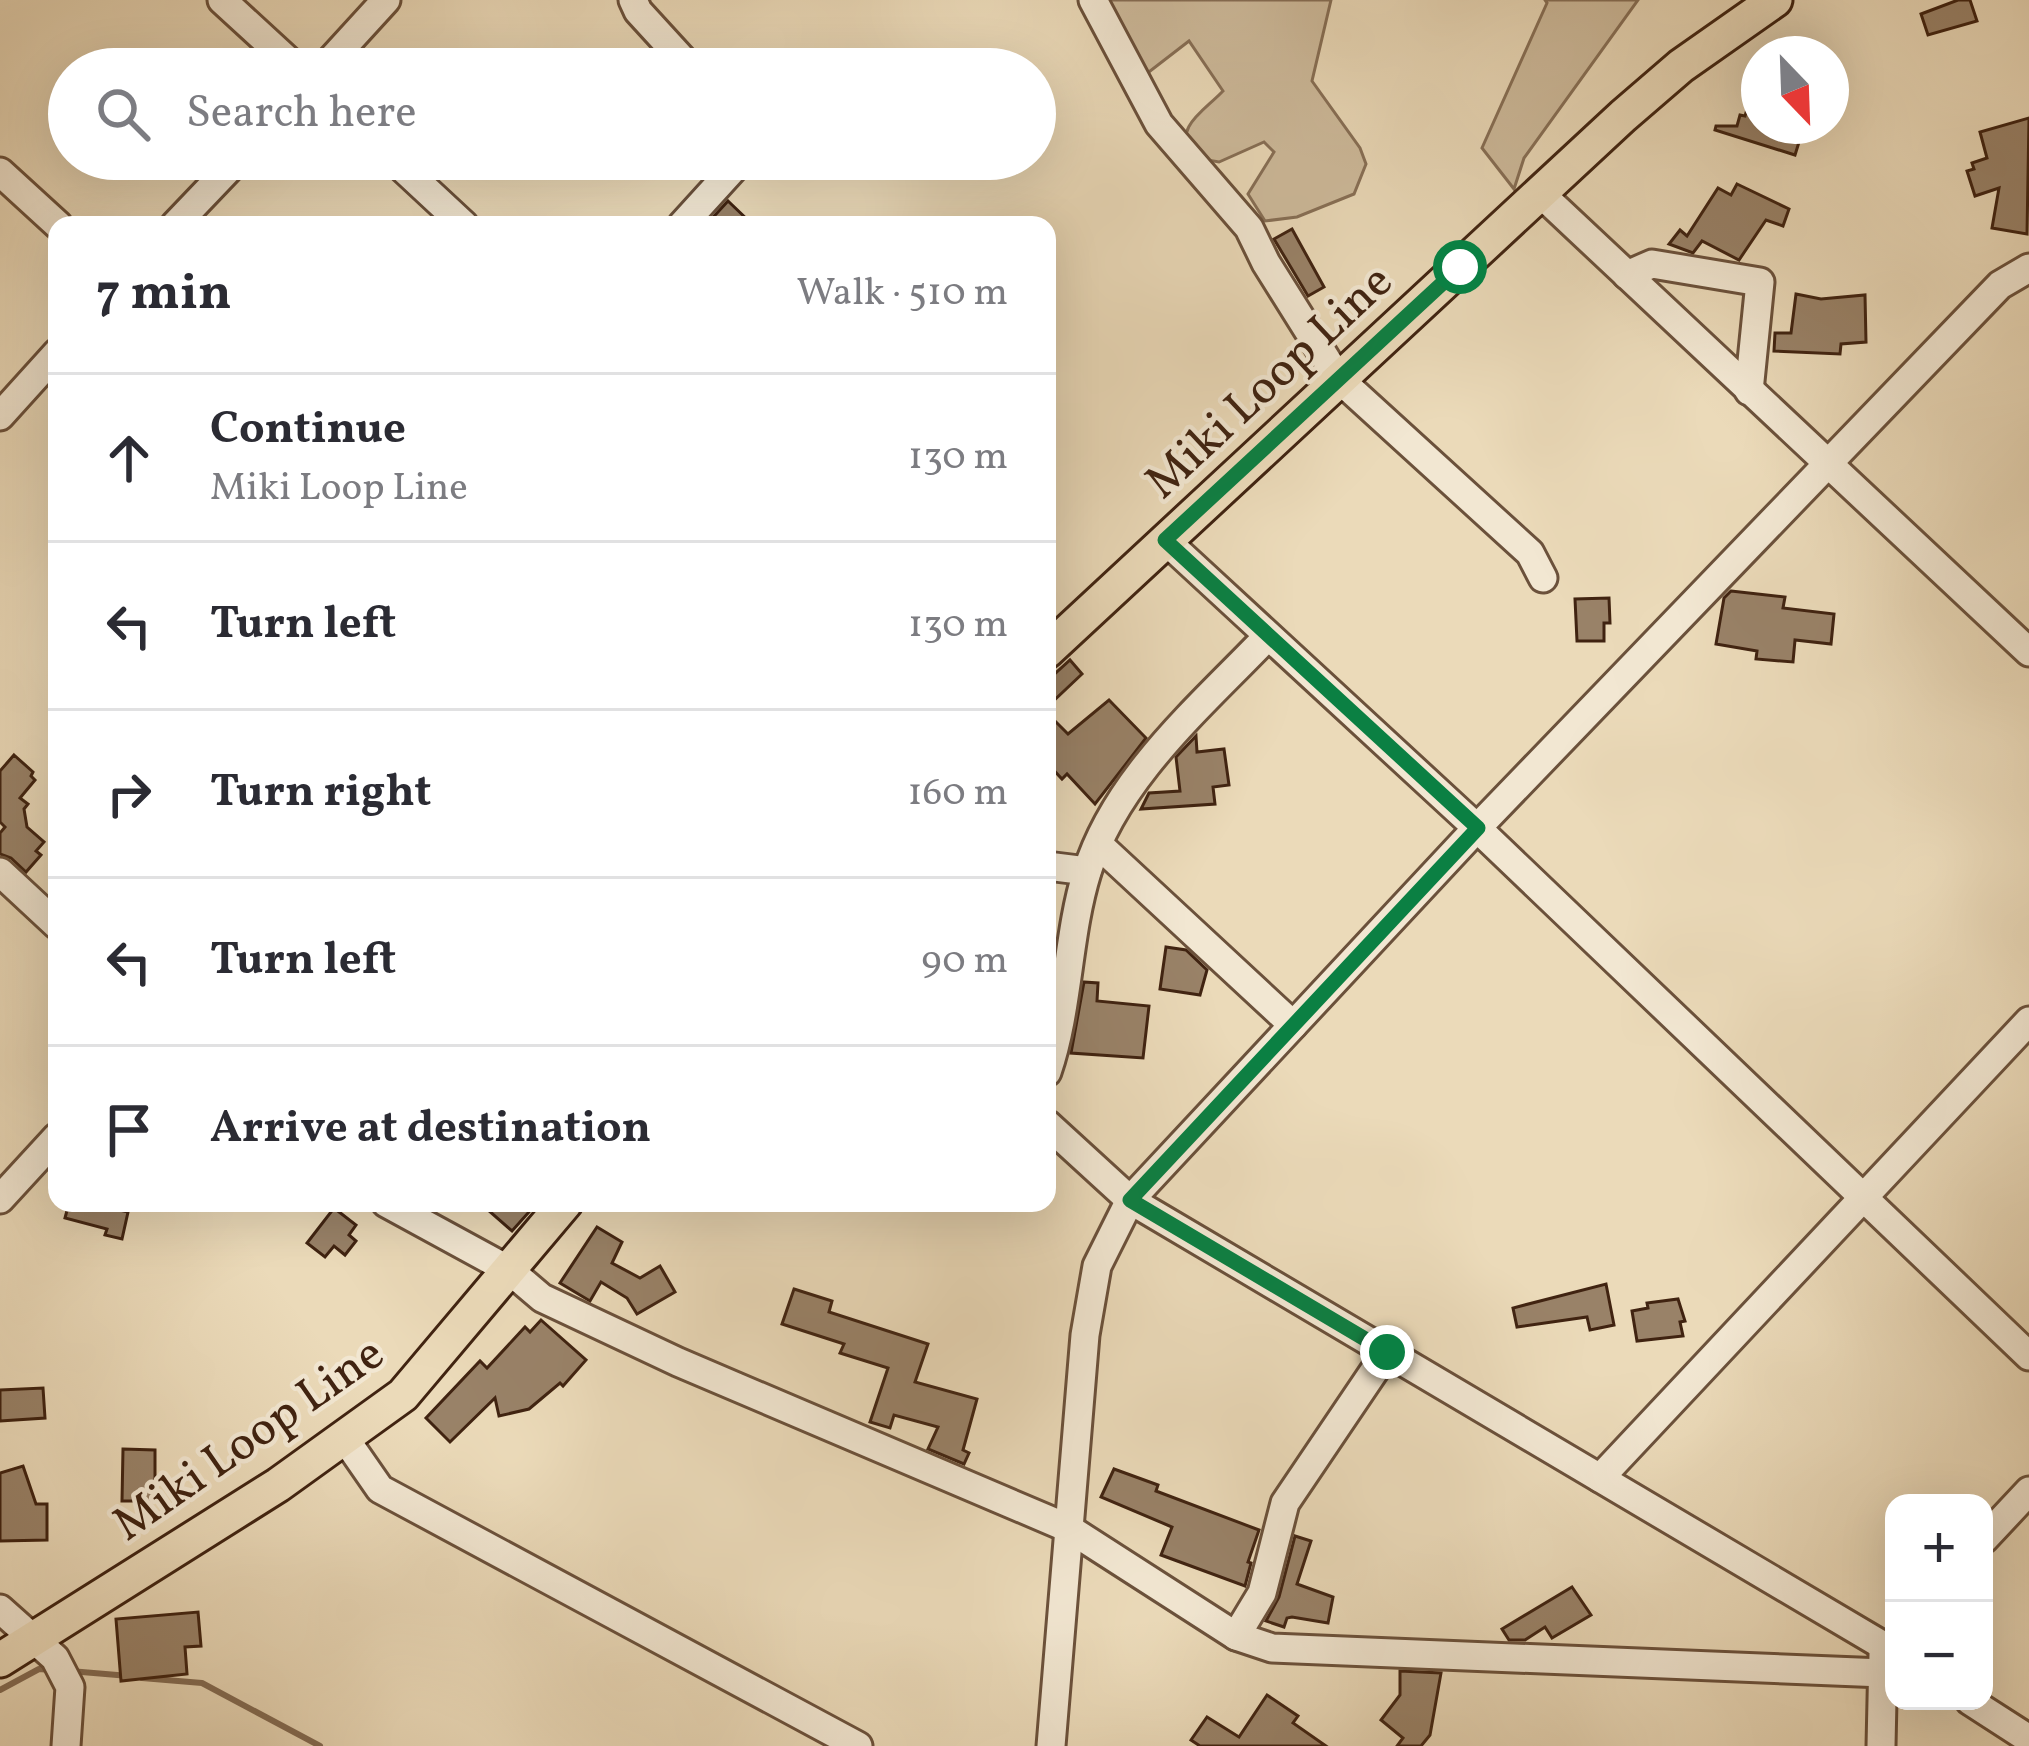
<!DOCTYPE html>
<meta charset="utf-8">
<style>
:root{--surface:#fff;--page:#f7f7f7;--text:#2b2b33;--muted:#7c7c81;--line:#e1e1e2}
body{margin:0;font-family:Vollkorn,serif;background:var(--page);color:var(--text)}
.controls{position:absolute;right:36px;bottom:36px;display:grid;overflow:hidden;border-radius:24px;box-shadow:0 12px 48px #0002}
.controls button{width:108px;height:108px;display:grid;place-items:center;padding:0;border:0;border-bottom:3px solid var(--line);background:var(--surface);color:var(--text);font:60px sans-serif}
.compass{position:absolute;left:1741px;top:36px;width:108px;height:108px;border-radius:50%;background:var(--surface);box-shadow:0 12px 48px #0002;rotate:157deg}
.stop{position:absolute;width:36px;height:36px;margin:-27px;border:9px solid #0b8043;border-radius:50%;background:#fff}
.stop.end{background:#0b8043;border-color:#fff;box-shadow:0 3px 12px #0008}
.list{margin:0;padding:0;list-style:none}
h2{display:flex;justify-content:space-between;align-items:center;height:156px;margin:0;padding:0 48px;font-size:51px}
h2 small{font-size:39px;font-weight:400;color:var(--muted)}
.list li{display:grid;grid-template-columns:78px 1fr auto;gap:36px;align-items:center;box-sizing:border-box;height:168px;padding:0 48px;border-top:3px solid var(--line)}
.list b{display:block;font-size:45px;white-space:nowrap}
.list p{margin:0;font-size:39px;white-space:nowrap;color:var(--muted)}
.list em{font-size:39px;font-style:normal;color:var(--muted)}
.icon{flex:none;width:66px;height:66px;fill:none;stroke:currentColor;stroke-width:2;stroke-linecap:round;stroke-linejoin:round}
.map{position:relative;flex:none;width:2029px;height:1746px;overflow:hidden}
.search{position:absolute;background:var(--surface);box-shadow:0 12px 48px #0002;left:48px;top:48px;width:1008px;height:132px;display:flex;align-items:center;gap:30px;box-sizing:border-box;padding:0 42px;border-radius:66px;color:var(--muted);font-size:45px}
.panel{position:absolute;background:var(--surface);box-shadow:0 12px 48px #0002;left:48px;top:216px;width:1008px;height:996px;border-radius:24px}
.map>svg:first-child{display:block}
.green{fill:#cebb9c;stroke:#876f56;stroke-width:3}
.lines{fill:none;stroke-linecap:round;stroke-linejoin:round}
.stream{stroke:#846c54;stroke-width:6}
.building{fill:#998268;stroke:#402311;stroke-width:3}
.minor-casing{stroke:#6b513b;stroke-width:33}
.major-casing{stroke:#402311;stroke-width:39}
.minor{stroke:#f2e7d2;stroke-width:27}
.major{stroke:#ebdab9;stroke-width:33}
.route{stroke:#0b8043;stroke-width:15}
.labels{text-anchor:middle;stroke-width:9;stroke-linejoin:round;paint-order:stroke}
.street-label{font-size:48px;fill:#402311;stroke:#f2e7d2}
</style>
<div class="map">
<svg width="2029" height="1746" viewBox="0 0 2029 1746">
<rect width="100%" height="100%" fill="#ebdab9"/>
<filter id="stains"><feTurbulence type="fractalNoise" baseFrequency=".00167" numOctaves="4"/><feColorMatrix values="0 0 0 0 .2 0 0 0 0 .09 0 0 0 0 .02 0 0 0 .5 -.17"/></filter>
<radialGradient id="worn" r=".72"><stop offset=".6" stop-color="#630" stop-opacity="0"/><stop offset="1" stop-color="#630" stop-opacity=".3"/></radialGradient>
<g class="green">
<path d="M1103,0H1331L1312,81L1360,148L1366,164L1354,194L1297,217L1265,221L1248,194L1274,152L1264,142L1219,162L1190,157C1174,126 1203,112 1223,91L1189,41L1145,75Z"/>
<polygon points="1545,0 1638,0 1524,158 1514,189 1482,148 1547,3"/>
</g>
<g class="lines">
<g class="stream">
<polyline points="70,1671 129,1676"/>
<polyline points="142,1678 202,1683 320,1746"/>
<polyline points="0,1690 39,1669 51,1670"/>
</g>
</g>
<g class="building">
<polygon points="1958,0 1970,0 1977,21 1928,35 1921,14"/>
<polygon points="1755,83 1759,84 1759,126 1804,126 1795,155 1715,130 1716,126 1737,126 1740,115 1745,116"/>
<polygon points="2029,118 2027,234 1992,228 1999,188 1975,196 1967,171 1974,169 1972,163 1987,158 1980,132"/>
<polygon points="1737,184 1789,209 1783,226 1766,220 1739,260 1702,241 1693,253 1669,244 1680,230 1687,236 1718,188 1731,195"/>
<polygon points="728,201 753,225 706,225"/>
<polygon points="1292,229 1324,287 1308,296 1274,239"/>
<polygon points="1796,294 1821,299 1865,295 1866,342 1841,344 1840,354 1774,351 1775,333 1791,333"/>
<polygon points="1731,591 1785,597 1783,608 1834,614 1831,644 1795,640 1793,662 1756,659 1757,651 1716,644 1724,598"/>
<polygon points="1609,598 1610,623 1604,623 1604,641 1577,641 1575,599"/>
<polygon points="1070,660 1082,674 1047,707 1047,681"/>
<polygon points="1109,700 1146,738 1095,804 1067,774 1062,779 1047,763 1047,713 1068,734"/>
<polygon points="1196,736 1197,752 1224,749 1229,785 1213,787 1215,804 1141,809 1149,793 1180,791 1176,757"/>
<polygon points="14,755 33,772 31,776 35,780 20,798 28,804 24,809 27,827 44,842 36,851 41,855 26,872 11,858 0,854 0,833 5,827 0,822 0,771"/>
<polygon points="1166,947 1186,950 1207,970 1200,995 1160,989"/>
<polygon points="1084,982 1098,983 1097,1001 1149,1006 1143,1058 1071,1053"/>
<polygon points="69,1203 90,1203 128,1212 122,1239 105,1235 107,1229 65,1218"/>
<polygon points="480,1203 537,1203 512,1231"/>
<polygon points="334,1208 356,1225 349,1235 356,1241 345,1255 334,1246 325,1257 307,1243"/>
<polygon points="597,1227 622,1242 612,1263 640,1278 660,1266 675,1292 637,1314 627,1298 601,1282 590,1301 560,1283"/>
<polygon points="1606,1284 1614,1325 1590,1330 1587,1317 1517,1327 1513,1308"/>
<polygon points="794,1289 832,1301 829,1312 928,1344 915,1382 977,1399 963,1450 969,1453 964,1464 928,1449 938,1427 894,1415 890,1428 870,1422 888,1368 840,1353 844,1344 782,1324"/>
<polygon points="1678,1299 1685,1321 1680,1322 1683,1336 1637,1341 1632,1311 1648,1308 1647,1303"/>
<polygon points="541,1320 586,1360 563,1386 560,1383 529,1409 499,1416 495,1398 450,1442 426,1418 480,1361 487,1368 525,1327 530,1332"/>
<polygon points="43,1388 45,1418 0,1421 0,1390"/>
<polygon points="123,1449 155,1450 155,1501 122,1501"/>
<polygon points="23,1466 36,1504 47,1504 47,1540 0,1541 0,1473"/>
<polygon points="1114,1469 1158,1485 1156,1491 1259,1530 1248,1562 1251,1563 1245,1586 1161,1555 1172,1527 1101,1497"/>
<polygon points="1295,1536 1311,1541 1297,1584 1333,1597 1328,1623 1292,1617 1287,1618 1284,1627 1266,1621 1279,1597"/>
<polygon points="1572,1587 1591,1615 1552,1638 1545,1627 1525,1640 1509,1640 1502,1629"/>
<polygon points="198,1612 201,1646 185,1647 187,1674 121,1681 116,1619"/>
<polygon points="1400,1671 1441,1673 1430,1735 1421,1746 1397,1746 1403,1738 1381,1720 1400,1695"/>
<polygon points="1267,1695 1298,1716 1293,1723 1326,1746 1200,1746 1191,1740 1207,1717 1239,1737"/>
</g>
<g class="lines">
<g class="minor-casing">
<g id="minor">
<polyline points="222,0 297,69"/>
<polyline points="633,0 638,11 691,69"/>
<polyline points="1093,0 1159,124 1249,228 1266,263 1338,378 1530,553 1543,578"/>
<polyline points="323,69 386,0"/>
<polyline points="393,159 464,225"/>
<polyline points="0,172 58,225"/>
<polyline points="1541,194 2029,652"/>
<polyline points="175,225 238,159"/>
<polyline points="682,225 742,159"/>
<polyline points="1627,275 1652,264 1760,282 1749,391"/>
<polyline points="0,416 57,353"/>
<polyline points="1165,540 1477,828 2029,1356"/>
<polyline points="1099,845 1293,1025"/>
<polyline points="1047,866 1087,871"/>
<polyline points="0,872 57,925"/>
<path d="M1047,1072C1069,1008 1067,936 1087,872C1116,778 1201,706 1266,638"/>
<polyline points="1047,1124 1130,1200 1894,1652"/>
<polyline points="0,1199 57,1137"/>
<polyline points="386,1203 509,1270 542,1298 678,1362 1068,1528 1236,1636 1272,1648 1883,1673"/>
<polyline points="346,1440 380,1489 858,1746"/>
<polyline points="1600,1478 2029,1021"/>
<polyline points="1984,1539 2029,1491"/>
<polyline points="0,1609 55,1658 70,1687 66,1746"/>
<polyline points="1236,1636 1262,1593 1285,1503 1387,1352"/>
<polyline points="1970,1701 2029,1739"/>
<polyline points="1051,1746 1085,1335 1097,1266 1130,1200 1477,828 2000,285 2029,268"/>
<polyline points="1881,1746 1883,1654"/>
</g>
</g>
<g class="major-casing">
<g id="major">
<polyline points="1047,651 1623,116 1681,66 1775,0"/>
<polyline points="0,1660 278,1485 403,1395 565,1203"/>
</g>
</g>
<use href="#minor" class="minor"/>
<use href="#major" class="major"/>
</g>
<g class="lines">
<polyline class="route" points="1387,1352 1130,1200 1478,828 1165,540 1460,267"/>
</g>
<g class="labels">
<g class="street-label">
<text transform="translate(1267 380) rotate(-43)" y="17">Miki Loop Line</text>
<text transform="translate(247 1437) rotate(-35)" y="17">Miki Loop Line</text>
</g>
</g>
<rect width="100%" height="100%" filter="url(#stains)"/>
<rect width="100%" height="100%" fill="url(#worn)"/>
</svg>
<div class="controls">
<button>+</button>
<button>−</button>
</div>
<svg class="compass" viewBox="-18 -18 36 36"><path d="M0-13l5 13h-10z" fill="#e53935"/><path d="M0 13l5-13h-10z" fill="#7c7c81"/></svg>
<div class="stop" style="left:1460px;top:267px"></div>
<div class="stop end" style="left:1387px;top:1352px"></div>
<div class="search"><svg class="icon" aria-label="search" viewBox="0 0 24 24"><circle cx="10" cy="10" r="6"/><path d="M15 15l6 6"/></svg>Search here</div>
<section class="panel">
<h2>7 min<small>Walk · 510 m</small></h2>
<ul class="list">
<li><svg class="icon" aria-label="ahead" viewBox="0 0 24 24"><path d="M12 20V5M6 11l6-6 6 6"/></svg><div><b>Continue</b><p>Miki Loop Line</p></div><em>130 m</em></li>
<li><svg class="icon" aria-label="left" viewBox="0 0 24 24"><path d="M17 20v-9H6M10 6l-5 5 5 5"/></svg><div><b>Turn left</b></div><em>130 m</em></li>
<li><svg class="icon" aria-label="right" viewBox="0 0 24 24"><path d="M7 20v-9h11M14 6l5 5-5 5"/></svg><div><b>Turn right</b></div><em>160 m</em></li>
<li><svg class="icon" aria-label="left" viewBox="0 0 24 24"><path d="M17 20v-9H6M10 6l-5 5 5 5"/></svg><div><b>Turn left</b></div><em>90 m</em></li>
<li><svg class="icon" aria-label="arrive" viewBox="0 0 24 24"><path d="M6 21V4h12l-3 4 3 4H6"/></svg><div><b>Arrive at destination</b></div></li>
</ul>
</section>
</div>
